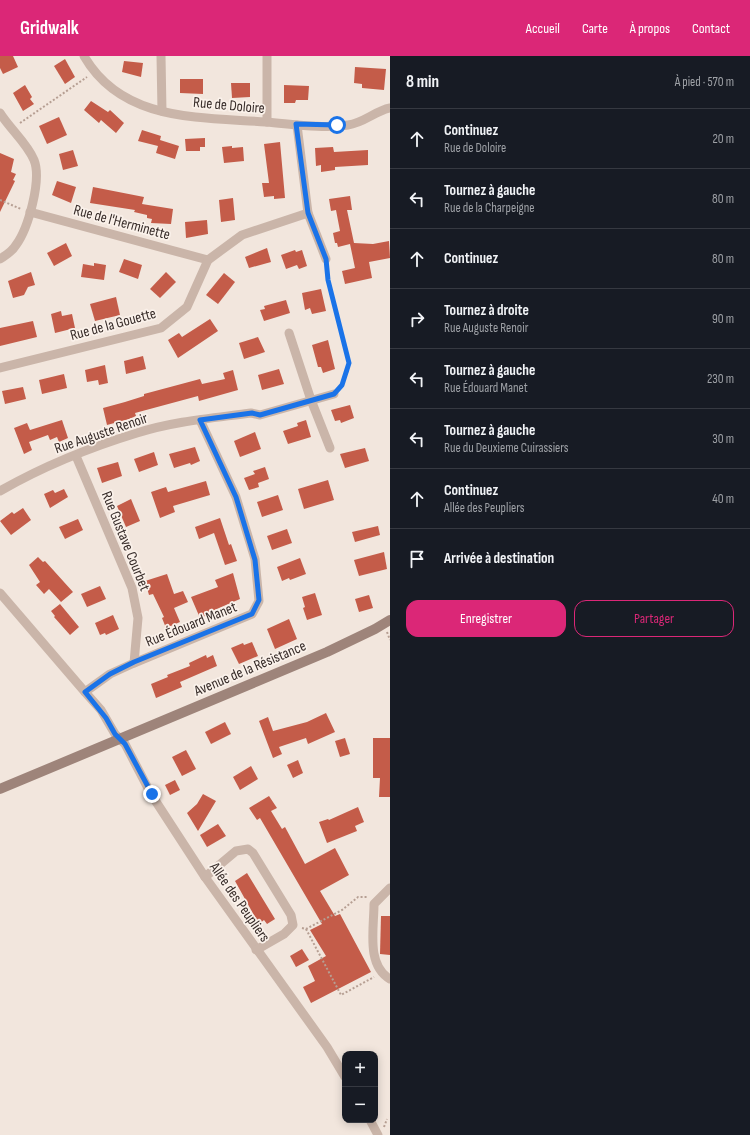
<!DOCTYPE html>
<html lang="fr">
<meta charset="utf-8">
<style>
:root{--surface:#171b24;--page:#20242c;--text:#f1f3f6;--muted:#9ea1a6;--line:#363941;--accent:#db2777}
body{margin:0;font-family:"Sofia Sans Condensed",sans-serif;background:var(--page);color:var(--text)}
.controls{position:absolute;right:12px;bottom:12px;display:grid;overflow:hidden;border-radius:8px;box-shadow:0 2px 10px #0003}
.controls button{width:36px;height:36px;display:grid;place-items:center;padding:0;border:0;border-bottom:1px solid var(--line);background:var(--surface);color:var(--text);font:20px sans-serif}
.stop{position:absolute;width:12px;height:12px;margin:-9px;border:3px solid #1a73e8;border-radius:50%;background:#fff}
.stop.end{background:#1a73e8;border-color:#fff;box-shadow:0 1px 4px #0008}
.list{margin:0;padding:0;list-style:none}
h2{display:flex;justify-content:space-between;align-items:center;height:52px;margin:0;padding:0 16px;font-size:17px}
h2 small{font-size:13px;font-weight:400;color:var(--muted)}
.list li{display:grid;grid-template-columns:26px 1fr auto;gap:12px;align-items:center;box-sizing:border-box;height:60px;padding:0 16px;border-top:1px solid var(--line)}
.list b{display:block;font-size:15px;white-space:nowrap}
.list p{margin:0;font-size:13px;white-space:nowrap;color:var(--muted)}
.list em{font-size:13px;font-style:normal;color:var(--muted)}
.actions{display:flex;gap:8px;padding:12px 16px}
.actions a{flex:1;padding:9px 0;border:1px solid var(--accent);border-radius:12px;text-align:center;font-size:14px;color:var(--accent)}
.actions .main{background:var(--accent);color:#fff}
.icon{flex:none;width:22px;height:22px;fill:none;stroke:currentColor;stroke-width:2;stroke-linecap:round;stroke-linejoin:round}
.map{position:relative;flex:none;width:390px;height:1079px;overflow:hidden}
header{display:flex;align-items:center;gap:24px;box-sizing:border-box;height:56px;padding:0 20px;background:var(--accent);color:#fff}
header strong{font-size:19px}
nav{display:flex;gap:22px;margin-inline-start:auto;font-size:14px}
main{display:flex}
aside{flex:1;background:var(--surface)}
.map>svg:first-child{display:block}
.building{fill:#c45c49}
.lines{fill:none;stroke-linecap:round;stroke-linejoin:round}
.path{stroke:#b69f93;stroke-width:2;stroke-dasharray:2 2;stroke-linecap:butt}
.minor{stroke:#cab5a9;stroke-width:9}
.secondary{stroke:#9e847a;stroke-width:10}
.route{stroke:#1a73e8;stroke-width:5}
.labels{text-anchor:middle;stroke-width:3.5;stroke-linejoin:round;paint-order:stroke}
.street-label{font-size:15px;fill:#372c29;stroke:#faf1ea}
</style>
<header>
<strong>Gridwalk</strong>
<nav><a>Accueil</a><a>Carte</a><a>À propos</a><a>Contact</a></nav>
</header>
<main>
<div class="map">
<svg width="390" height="1079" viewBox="0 0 390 1079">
<rect width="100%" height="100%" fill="#f2e6dd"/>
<g class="building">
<polygon points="0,0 13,0 18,11 3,18 0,12"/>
<polygon points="65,3 75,21 65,28 54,10"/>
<polygon points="124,5 143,7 141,21 122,16"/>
<polygon points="355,11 386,13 384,34 362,32 362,28 354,27"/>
<polygon points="180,23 203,23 203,38 180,37"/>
<polygon points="231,27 250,27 250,41 232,42"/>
<polygon points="25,29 32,41 30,43 34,48 23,55 13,37"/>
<polygon points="284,29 309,30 308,44 296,44 295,47 284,47"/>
<polygon points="91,45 108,56 110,54 124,67 116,77 101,64 99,67 84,54"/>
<polygon points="59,61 67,79 47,88 39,70"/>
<polygon points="142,74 161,80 160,84 179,90 175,103 156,97 158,90 138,85"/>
<polygon points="205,82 205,91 200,91 200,95 186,95 185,83"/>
<polygon points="280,86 285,142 274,143 274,140 264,141 262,127 269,127 264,88"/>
<polygon points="232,90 232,92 243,91 244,105 224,107 222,91"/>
<polygon points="333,91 334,96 368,94 368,109 335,111 335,114 321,116 321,109 316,110 315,92"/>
<polygon points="73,94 78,110 63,114 59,98"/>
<polygon points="0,97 14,103 11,116 16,118 13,124 15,125 0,156"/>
<polygon points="57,125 76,131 71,147 52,139"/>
<polygon points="93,131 144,141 142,148 173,153 171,168 151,167 152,163 147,162 147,159 134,156 135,154 90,147"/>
<polygon points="350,140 352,154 347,154 354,187 373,188 389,185 390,202 369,206 372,222 345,228 342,215 355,212 350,188 338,191 337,187 335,187 333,177 340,175 336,154 331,155 329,143"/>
<polygon points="233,142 235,164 221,166 219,144"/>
<polygon points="207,164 208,178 186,182 185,166"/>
<polygon points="66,187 72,200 54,210 47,197"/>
<polygon points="267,192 271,206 249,212 245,201"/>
<polygon points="295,194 296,196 302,194 307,210 299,213 297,209 286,213 281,199"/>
<polygon points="124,203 142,209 138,223 119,216"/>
<polygon points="94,207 106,209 104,224 81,221 83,208 94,210"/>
<polygon points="31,216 35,229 28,231 24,239 13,242 8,225"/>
<polygon points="166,216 176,226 160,242 150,233"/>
<polygon points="224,217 235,226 218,248 206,239"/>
<polygon points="321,233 326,255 312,258 310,252 305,254 302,237"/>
<polygon points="116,241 120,259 95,265 90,248"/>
<polygon points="286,244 290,257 264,265 260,254 265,253 264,250"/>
<polygon points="61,255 62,260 72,258 75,272 55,277 51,258"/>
<polygon points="210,263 218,275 178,302 168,284 179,277 182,281"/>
<polygon points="33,265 37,281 0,290 0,272"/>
<polygon points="258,281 265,296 244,303 239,287"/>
<polygon points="328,284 335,313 323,317 321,311 318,311 312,289"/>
<polygon points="143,300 146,313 126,318 124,305"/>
<polygon points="105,309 108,327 99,329 98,324 87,326 85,314"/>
<polygon points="279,313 284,328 262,334 258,319"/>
<polygon points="233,314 238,334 199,345 198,340 135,357 136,360 129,363 107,369 103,352 125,346 144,340 144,338 200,323 202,328 225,323 223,317"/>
<polygon points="64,318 67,332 42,338 39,324"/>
<polygon points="23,331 26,343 5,348 2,335"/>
<polygon points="350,349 354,362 341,367 340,364 335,365 331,354"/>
<polygon points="62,364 68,382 59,386 57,381 50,384 48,379 29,386 32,394 24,398 14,372 27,367 30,374"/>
<polygon points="306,364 311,381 288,388 283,375 298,370 297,367"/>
<polygon points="255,376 261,393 240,401 234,385"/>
<polygon points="195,391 200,405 191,409 190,407 174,412 169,398"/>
<polygon points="365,392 369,405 345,412 340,398"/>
<polygon points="154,396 158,409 139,416 134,403"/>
<polygon points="118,406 122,420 102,427 97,412"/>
<polygon points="265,411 269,423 258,427 259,431 249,434 244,422 255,418 253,415"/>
<polygon points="328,424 334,444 304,453 298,433"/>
<polygon points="206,425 210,439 173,450 175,456 160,462 151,436 166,431 168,436"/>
<polygon points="64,433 68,441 50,452 44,438 53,434 55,437"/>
<polygon points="278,439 283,454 262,461 257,446"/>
<polygon points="131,443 140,465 126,471 117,450"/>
<polygon points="23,452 31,464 11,479 0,465 12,456 14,458"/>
<polygon points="220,462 229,489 231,488 237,505 225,509 214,477 199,483 195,471"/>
<polygon points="78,463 83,474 65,483 59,471"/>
<polygon points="378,470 380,479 355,486 352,476"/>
<polygon points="287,473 292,487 272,494 267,480"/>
<polygon points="384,496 387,513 359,520 354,504"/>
<polygon points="38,501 43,506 45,505 73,536 61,546 49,533 44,538 36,529 40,526 29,509"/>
<polygon points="300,502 306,518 290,524 289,522 282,525 277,511"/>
<polygon points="233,517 240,543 212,555 213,557 200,562 191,541 218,531 215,524"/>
<polygon points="167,518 174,538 183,535 188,546 174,552 180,566 166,572 162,562 164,561 153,538 149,539 145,525"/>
<polygon points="100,530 106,543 87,551 81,538"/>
<polygon points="315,537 322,559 307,564 303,552 305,551 302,541"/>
<polygon points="369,539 373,552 359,556 355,543"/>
<polygon points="60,548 79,571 70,579 54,561 55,560 51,555"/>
<polygon points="113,559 119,573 106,579 105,577 100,579 95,567"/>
<polygon points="289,563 297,583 275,593 267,573"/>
<polygon points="252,586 258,600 239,608 231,592 243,587 244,589"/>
<polygon points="206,599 207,602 213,599 217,610 180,626 182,631 156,642 151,628 168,621 167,619 190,610 189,607"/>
<polygon points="326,657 335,676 308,688 306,682 279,691 282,698 273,702 259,665 268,661 273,675 307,666"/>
<polygon points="225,666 231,678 211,688 205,676"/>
<polygon points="345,682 350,698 340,701 335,685"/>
<polygon points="373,682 390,682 390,741 379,741 380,722 373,722"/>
<polygon points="186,694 196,713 182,720 172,701"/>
<polygon points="298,704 303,717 293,722 287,709"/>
<polygon points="251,710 258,723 240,734 233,721"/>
<polygon points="175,724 180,734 170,739 165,729"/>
<polygon points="203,738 216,745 198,775 187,757 197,748"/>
<polygon points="269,740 277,752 271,755 282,773 285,771 305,808 335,792 349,819 320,835 335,860 340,858 371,916 311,947 303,931 315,925 308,910 326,900 310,874 322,868 260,762 257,764 249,752"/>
<polygon points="358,751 364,766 355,770 357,775 327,787 319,766 328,763 329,764"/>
<polygon points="218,768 226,780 207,791 200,779"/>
<polygon points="247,817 275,863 267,868 264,864 259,868 235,825"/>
<polygon points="381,860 390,860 390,899 380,898"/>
<polygon points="302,893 309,904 296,911 290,900"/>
</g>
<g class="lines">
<g class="path">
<polyline points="20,67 87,21"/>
<polyline points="0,144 21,153"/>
<polyline points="327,213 328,224 349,307 348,315 340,331"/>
<polyline points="387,576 390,584"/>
<polyline points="302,872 306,873 342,854 358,841 367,841"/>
<polyline points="306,873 341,939 374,921"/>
<polyline points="384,1071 387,1063"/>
</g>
<g class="minor">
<path d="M84,0C122,66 199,61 266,66C292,68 323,73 348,69C364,67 375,55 390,52"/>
<polyline points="161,0 162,55"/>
<polyline points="267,0 267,66"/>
<path d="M0,57C10,73 27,87 34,104C42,124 28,173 16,189C12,196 6,199 0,203"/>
<polyline points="297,69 308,157 326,203"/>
<polyline points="30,156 208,204"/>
<polyline points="289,277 311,344 330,392"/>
<polyline points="0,312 161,272 187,251 208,204 242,179 308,157"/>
<polyline points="76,400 132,532 138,562 134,607"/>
<path d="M0,435C42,411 91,391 137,377C174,365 214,362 251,357L260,359L334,338"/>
<polyline points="0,537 85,636 101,654 115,678 125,688 151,738 205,821 327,991 345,1021"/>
<polyline points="85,636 110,618 134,607 252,558 259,545 255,503 236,441 200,364"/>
<polyline points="205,821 236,795 248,793 253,797 291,859 293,869 284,878 256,894"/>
<path d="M390,832L374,848C374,873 366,909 390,923"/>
<polyline points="370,1064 378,1079"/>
</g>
<polyline class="secondary" points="0,733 327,596 375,573 390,564"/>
</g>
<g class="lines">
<polyline class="route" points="152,738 125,688 115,678 106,662 85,636 110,618 134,606 252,558 259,544 255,504 236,441 200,364 252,357 260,359 334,338 342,329 349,307 328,224 326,203 308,157 296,68 337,69"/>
</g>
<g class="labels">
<g class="street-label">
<text transform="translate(229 49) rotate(5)" y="5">Rue de Doloire</text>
<text transform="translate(122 166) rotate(15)" y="5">Rue de l'Herminette</text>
<text transform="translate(113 268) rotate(-15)" y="5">Rue de la Gouette</text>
<text transform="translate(101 377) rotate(-19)" y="5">Rue Auguste Renoir</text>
<text transform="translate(126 485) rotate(68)" y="5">Rue Gustave Courbet</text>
<text transform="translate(191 568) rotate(-22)" y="5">Rue Édouard Manet</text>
<text transform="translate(250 612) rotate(-23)" y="5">Avenue de la Résistance</text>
<text transform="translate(240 846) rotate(55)" y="5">Allée des Peupliers</text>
</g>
</g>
</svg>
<div class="controls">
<button>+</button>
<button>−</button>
</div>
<div class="stop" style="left:337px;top:69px"></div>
<div class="stop end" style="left:152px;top:738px"></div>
</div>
<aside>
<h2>8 min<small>À pied · 570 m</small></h2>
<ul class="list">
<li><svg class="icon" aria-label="ahead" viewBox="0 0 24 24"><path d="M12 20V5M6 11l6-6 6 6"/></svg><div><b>Continuez</b><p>Rue de Doloire</p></div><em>20 m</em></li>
<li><svg class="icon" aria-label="left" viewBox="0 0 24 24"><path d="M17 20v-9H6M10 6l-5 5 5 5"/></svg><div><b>Tournez à gauche</b><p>Rue de la Charpeigne</p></div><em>80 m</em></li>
<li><svg class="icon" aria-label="ahead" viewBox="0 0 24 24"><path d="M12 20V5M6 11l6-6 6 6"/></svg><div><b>Continuez</b></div><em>80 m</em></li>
<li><svg class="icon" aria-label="right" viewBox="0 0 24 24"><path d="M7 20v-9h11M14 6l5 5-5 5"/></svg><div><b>Tournez à droite</b><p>Rue Auguste Renoir</p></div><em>90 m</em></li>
<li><svg class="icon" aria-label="left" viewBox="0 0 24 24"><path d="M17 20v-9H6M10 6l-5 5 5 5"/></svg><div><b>Tournez à gauche</b><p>Rue Édouard Manet</p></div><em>230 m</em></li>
<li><svg class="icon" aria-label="left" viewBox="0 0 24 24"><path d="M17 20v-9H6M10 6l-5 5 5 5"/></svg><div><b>Tournez à gauche</b><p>Rue du Deuxieme Cuirassiers</p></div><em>30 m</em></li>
<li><svg class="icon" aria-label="ahead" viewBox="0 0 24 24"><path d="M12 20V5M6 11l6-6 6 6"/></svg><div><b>Continuez</b><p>Allée des Peupliers</p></div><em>40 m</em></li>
<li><svg class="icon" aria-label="arrive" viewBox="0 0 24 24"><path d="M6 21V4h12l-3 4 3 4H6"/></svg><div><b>Arrivée à destination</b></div></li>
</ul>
<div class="actions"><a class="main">Enregistrer</a><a>Partager</a></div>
</aside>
</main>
